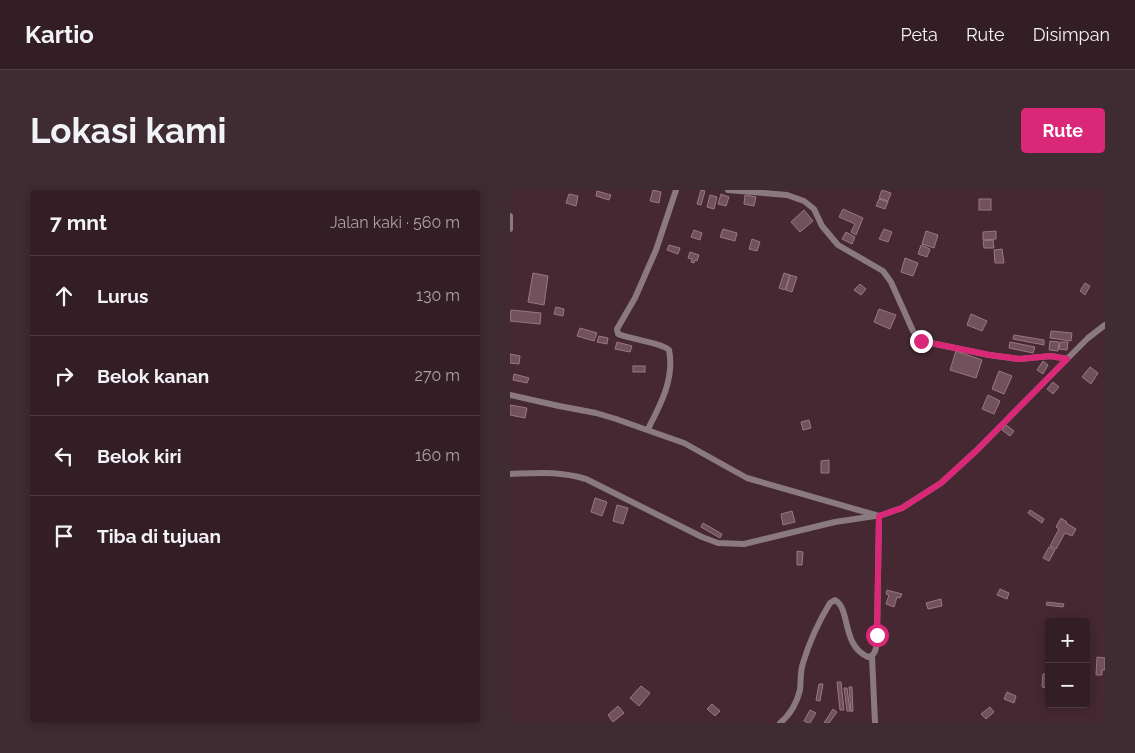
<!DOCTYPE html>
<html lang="id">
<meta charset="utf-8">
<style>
:root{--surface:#341e26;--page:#3f2b32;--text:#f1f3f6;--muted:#a9a2a7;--line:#4e3c43;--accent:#db2777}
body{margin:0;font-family:Raleway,sans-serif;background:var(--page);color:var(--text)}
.controls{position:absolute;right:15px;bottom:15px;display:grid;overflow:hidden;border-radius:5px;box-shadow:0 2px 12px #0003}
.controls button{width:45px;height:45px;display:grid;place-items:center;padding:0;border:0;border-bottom:1px solid var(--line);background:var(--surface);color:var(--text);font:25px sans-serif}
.stop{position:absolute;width:15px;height:15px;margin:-11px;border:4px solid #db2777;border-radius:50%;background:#fff}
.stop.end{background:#db2777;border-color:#fff;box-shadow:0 1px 5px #0008}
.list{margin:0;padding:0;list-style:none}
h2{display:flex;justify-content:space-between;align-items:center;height:65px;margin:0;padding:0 20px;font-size:21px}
h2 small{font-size:16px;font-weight:400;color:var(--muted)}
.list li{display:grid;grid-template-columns:32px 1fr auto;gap:15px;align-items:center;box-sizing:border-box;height:80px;padding:0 20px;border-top:1px solid var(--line)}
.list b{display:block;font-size:19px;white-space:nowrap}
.list em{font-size:16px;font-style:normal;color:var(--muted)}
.icon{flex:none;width:28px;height:28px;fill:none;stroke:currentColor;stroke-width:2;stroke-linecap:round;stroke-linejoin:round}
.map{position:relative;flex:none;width:595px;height:533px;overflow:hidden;border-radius:5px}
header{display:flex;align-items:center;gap:30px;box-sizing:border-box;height:70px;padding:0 25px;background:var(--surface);border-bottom:1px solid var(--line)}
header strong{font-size:24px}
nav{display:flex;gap:28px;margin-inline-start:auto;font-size:18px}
.intro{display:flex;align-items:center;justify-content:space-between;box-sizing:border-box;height:120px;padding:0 30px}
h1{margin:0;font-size:35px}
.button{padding:12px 22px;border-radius:5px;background:var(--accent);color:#fff;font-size:18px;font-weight:700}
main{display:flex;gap:30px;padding:0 30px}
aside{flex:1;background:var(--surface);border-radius:5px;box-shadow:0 2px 12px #0003}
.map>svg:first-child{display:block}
.building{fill:#71515c;stroke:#9a7783}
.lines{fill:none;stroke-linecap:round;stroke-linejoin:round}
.minor{stroke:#8a7a7f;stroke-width:6}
.route{stroke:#db2777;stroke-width:6}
</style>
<header>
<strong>Kartio</strong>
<nav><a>Peta</a><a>Rute</a><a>Disimpan</a></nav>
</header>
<div class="intro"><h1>Lokasi kami</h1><a class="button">Rute</a></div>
<main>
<aside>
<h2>7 mnt<small>Jalan kaki · 560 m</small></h2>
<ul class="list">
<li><svg class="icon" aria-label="ahead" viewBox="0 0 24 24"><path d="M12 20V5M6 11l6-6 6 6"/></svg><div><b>Lurus</b></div><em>130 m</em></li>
<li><svg class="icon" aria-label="right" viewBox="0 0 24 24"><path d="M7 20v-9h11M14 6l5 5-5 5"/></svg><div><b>Belok kanan</b></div><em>270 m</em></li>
<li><svg class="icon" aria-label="left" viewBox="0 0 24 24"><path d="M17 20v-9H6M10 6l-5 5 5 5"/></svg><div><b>Belok kiri</b></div><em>160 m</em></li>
<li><svg class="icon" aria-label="arrive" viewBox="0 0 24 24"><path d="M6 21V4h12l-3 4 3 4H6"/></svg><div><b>Tiba di tujuan</b></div></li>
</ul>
</aside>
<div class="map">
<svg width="595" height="533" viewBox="0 0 595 533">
<rect width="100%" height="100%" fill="#452832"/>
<g class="building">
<polygon points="143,0 151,2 149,13 140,11"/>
<polygon points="191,0 195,1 191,15 187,14"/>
<polygon points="372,0 381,3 378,11 369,8"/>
<polygon points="87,1 101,5 99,10 86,6"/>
<polygon points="59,4 68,6 66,16 56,13"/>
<polygon points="211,4 219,7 216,16 208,14"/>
<polygon points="200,5 207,7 204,19 197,17"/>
<polygon points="235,5 246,7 244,16 234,14"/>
<polygon points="369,9 378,12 375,19 366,16"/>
<rect x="469" y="9" width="12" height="11"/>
<polygon points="333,19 353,28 346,45 341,42 345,34 329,27"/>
<polygon points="294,20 303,31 290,42 281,32"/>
<polygon points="213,39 227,43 225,51 210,47"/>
<polygon points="374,39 382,42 378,52 369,49"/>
<polygon points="184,40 192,43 190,50 181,47"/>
<polygon points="416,41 428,45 424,58 412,54"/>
<polygon points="486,41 486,49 473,50 473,42"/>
<polygon points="336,42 345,47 342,54 332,49"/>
<polygon points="242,49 250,52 247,61 239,59"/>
<polygon points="483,50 484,58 474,58 473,51"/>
<polygon points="159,55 170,58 168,64 157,60"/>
<polygon points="411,55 420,59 417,67 408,64"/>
<polygon points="492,59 494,73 485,73 484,60"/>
<polygon points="180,62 189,65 187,71 185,70 184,73 181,72 182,69 178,68"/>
<polygon points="395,68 408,73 403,86 391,82"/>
<polygon points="23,83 38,86 34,115 18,112"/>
<polygon points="274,83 280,85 275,100 269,98"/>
<polygon points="280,85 287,87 282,102 276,100"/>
<polygon points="575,93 580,96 575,105 570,101"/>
<polygon points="350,94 356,99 351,105 344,100"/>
<polygon points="46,117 54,119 53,126 44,124"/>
<polygon points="369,119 386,125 380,139 364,132"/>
<polygon points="1,120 31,123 30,134 0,131"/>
<polygon points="461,124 477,131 472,141 457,135"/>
<polygon points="70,138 87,143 84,151 67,146"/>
<polygon points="541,141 562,143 561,151 540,148"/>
<polygon points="504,145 534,150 534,155 503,149"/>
<polygon points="89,146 98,148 97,154 87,152"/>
<polygon points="540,151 549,152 548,161 539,160"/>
<polygon points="107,152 122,156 120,162 105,159"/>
<polygon points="500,152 525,157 523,163 499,158"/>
<polygon points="550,152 558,152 557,160 549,159"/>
<polygon points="446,161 472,170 466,188 440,180"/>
<polygon points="0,164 10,166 9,174 0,173"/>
<polygon points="533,171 538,175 533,184 527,180"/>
<rect x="123" y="176" width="12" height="6"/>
<polygon points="580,177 588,183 581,194 572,187"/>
<polygon points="489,181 502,186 494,204 482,199"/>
<polygon points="4,184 19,188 17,193 3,190"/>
<polygon points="543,192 549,197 543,204 537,199"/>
<polygon points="478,205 490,211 484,224 472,219"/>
<polygon points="0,215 17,218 15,228 0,225"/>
<polygon points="299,230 301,238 293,240 291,232"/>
<polygon points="496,235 504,241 500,246 492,240"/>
<polygon points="319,270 319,283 311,283 311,271"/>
<polygon points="85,308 97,312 92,326 81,322"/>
<polygon points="107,315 118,318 113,334 103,331"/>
<polygon points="520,320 534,329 532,333 518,323"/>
<polygon points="282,321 285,332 273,335 271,324"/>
<polygon points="551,328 557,332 556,333 566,339 562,346 555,343 546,359 540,356 549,339 546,337"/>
<polygon points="193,333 212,344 210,348 191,337"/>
<polygon points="539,357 545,360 539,371 533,368"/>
<polygon points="287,361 293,362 292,375 287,375"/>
<polygon points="490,399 499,403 497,409 487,405"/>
<polygon points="377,400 392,404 390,408 387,407 384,417 376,414 379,405 376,404"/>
<polygon points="431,409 432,416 418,419 416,413"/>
<polygon points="537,412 554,414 553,417 536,415"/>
<polygon points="587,467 595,468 595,480 592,480 592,485 586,485"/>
<polygon points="533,484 538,484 537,498 532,497"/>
<polygon points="327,492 331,492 334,520 330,520"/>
<polygon points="309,494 313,494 310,511 306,510"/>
<polygon points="131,496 140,503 129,516 120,508"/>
<polygon points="339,497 342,497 343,521 341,522"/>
<polygon points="334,498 337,498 340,521 337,521"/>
<polygon points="497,502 506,506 504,513 494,509"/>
<polygon points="202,514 210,521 205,526 197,519"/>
<polygon points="108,516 114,523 103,532 98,525"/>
<polygon points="480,517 484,522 476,529 471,524"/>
<polygon points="323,519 327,522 319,533 314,533"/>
<polygon points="300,520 306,523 300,533 298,533 294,531"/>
</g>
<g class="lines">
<g class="minor">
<path d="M218,0L277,5L294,11L304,19L312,36L328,55L373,81L381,92L403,141L411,151L479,165L509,169L541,166L557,169L466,261L431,293L392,318L369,326L367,445C366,453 368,465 358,467C331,455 341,419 325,410L320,413C309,431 299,453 293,473C290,482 291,491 290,500C287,512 280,525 270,533"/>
<polyline points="0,26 0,39"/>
<polyline points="557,169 578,148 595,135"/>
<polyline points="0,205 49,216 86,223 106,229 174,253 237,288 369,326"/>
<path d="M138,239C150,216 165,188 159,160C152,153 120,149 108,144L107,139L125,108L146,60L166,0"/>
<path d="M0,284C29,283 48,281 76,289L192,347L208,353L234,354L325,332L365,326"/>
<polyline points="362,466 365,533"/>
</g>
</g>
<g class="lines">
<polyline class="route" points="367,445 369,326 392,318 431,293 466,261 557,169 541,166 509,169 480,165 411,151"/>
</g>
</svg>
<div class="controls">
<button>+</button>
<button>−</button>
</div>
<div class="stop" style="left:367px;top:445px"></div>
<div class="stop end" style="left:411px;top:151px"></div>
</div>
</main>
